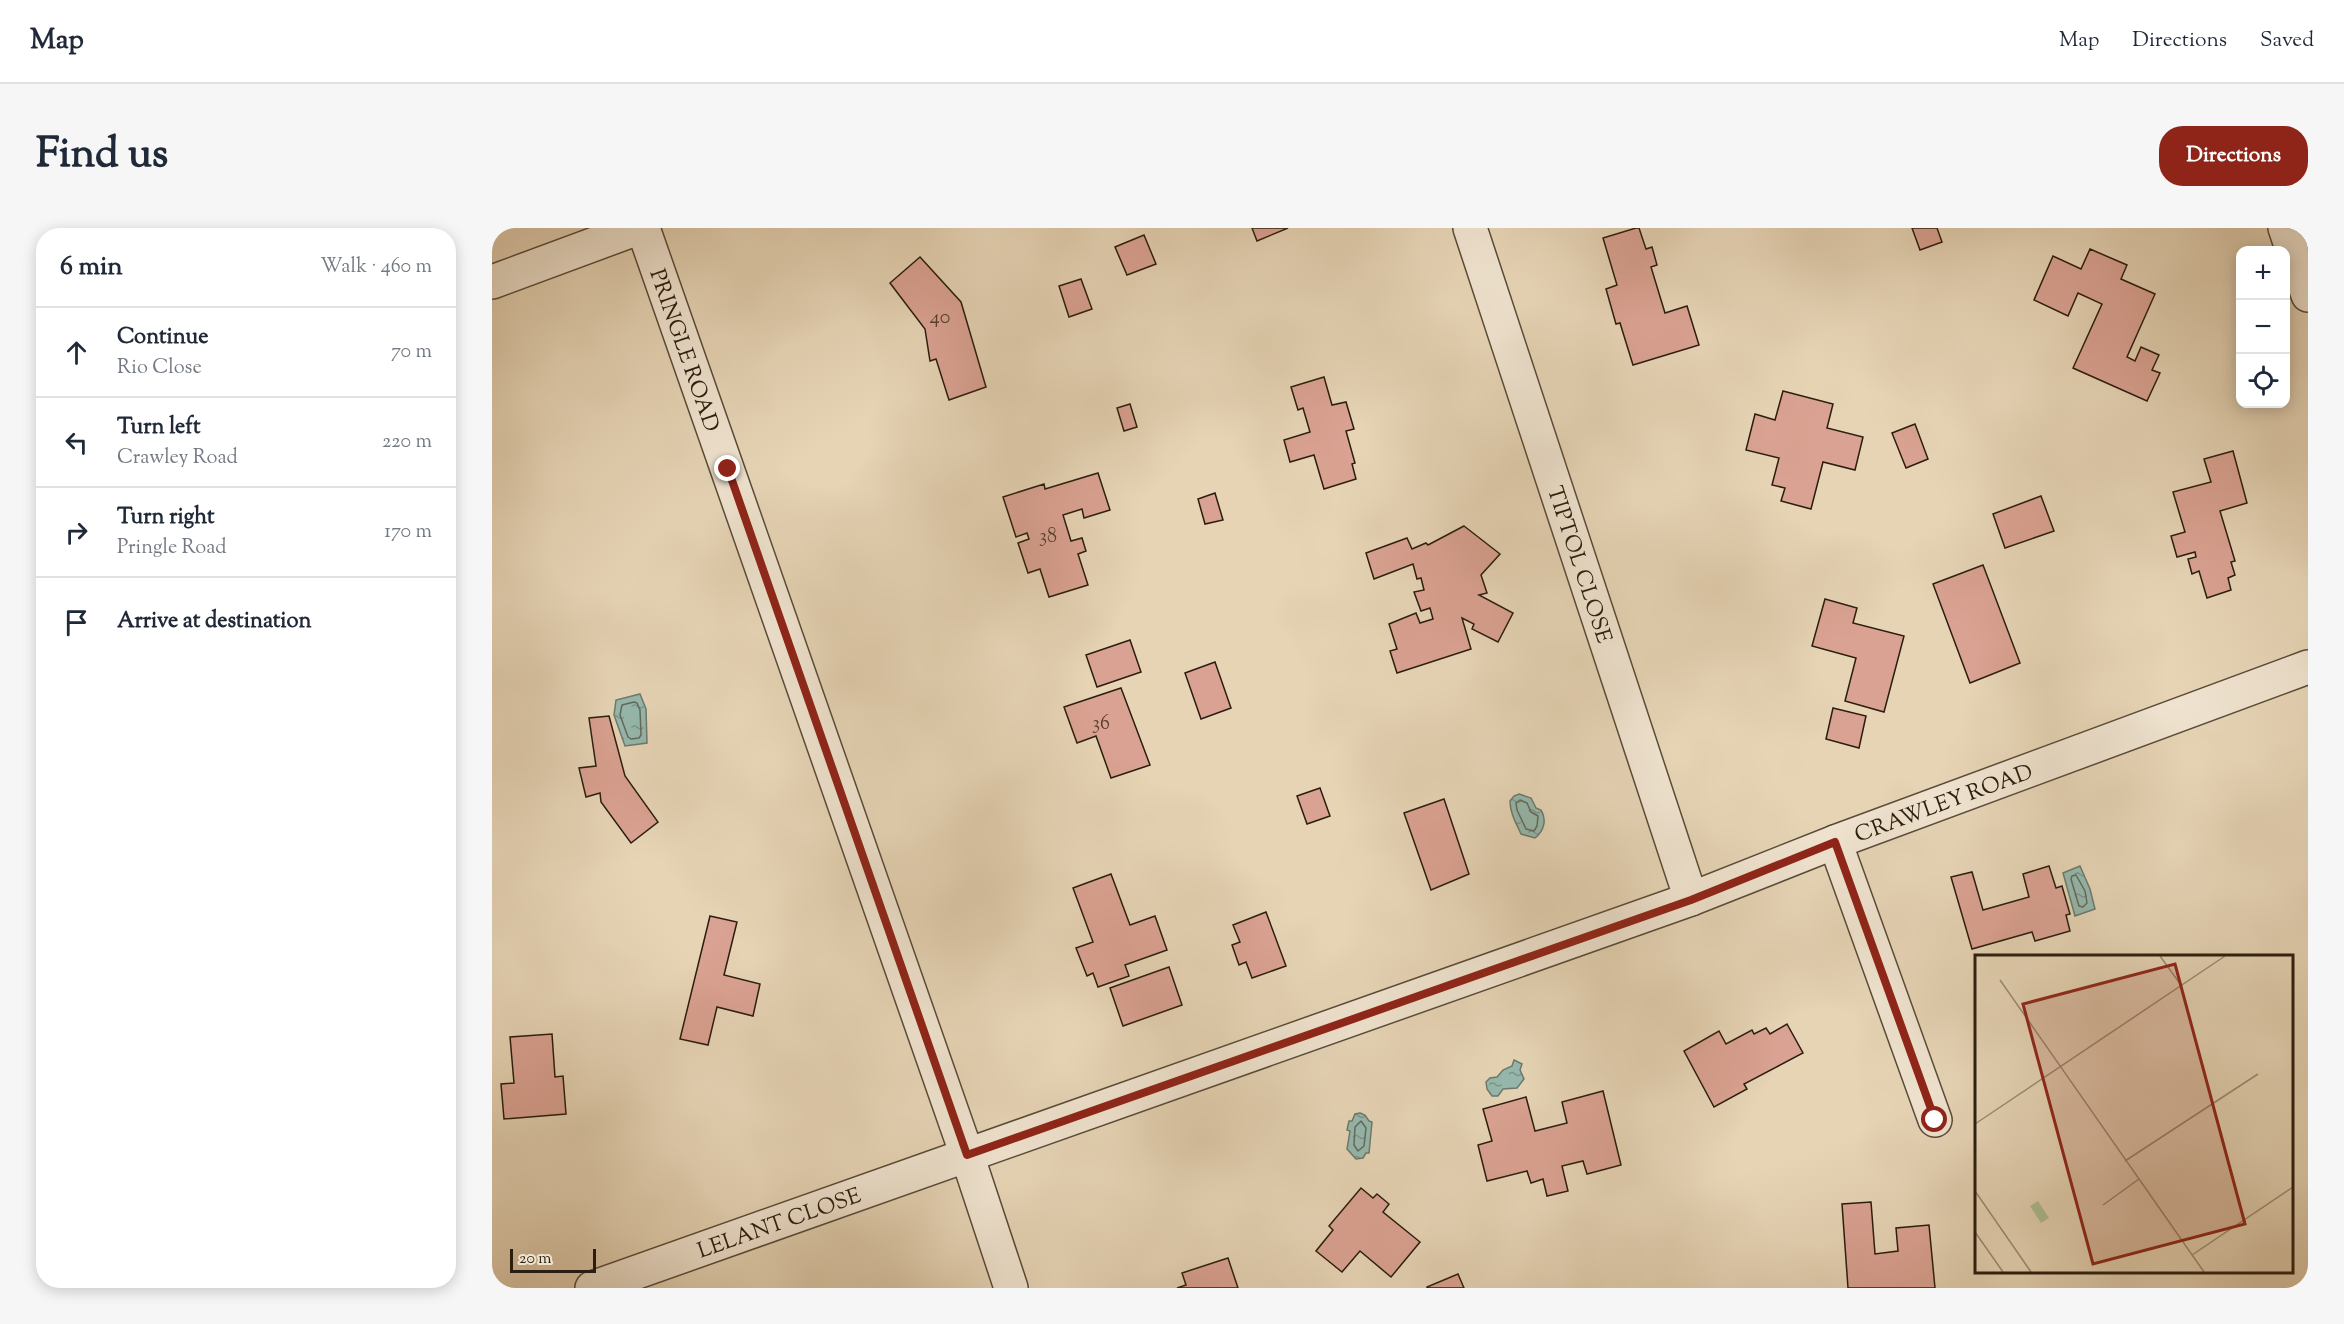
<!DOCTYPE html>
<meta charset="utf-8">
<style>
:root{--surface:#fff;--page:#f6f6f7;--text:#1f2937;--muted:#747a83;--line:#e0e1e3;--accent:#8f2418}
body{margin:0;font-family:"Sorts Mill Goudy",serif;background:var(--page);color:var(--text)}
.controls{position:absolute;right:18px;top:18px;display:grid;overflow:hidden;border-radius:12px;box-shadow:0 3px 15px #0003}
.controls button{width:54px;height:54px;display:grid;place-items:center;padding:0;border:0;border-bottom:2px solid var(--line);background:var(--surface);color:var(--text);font:30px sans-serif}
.scale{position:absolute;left:18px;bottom:15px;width:86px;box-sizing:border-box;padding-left:6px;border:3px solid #2b1d0f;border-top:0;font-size:16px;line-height:21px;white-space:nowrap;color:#2b1d0f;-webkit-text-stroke:4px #efe3cf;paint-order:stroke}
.stop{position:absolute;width:18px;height:18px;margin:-14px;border:4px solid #8f2418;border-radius:50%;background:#fff}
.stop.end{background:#8f2418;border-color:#fff;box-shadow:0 2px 6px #0008}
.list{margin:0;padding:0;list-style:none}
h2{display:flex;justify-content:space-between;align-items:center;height:78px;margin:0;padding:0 24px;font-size:26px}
h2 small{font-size:20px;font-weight:400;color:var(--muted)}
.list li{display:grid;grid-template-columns:39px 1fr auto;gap:18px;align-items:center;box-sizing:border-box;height:90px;padding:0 24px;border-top:2px solid var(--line)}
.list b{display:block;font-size:22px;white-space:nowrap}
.list p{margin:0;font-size:20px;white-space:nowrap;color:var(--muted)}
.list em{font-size:20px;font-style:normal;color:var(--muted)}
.icon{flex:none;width:33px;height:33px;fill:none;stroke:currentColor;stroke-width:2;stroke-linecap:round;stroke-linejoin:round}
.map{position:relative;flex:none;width:1816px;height:1060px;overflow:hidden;border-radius:24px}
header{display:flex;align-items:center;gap:36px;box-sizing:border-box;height:84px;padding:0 30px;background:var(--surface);border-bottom:2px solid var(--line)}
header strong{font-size:28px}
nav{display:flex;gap:33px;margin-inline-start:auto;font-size:21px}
.intro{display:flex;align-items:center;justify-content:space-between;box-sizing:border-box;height:144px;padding:0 36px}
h1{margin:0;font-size:42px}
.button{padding:15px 27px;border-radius:24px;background:var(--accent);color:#fff;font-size:21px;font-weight:700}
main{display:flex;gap:36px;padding:0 36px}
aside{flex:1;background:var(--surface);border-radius:24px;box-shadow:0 3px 15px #0003}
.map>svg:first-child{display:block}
.water{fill:url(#water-ripples);stroke:#6b7a6e;stroke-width:1.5}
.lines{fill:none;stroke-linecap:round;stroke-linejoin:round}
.shore{stroke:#606a5e;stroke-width:1.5}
.building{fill:#daa292;stroke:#2b1d0f;stroke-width:1.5}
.minor-casing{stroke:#5a4b38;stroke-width:36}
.minor{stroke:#efe3cf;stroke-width:33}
.route{stroke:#8f2418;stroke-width:8}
.labels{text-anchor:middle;stroke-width:4.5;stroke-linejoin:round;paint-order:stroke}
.number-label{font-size:20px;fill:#573e30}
.street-label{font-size:22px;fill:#2b1d0f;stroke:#efe3cf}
.inset-road{fill:none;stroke:#9b8b73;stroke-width:1.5}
.view{fill:#8f2418;fill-opacity:0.15;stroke:#8f2418;stroke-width:3}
.inset-edge{fill:none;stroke:#2b1d0f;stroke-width:3}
</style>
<header>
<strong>Map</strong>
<nav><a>Map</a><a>Directions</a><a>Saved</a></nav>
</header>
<div class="intro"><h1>Find us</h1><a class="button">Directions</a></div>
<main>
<aside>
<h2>6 min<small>Walk · 460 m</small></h2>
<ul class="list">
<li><svg class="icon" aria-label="ahead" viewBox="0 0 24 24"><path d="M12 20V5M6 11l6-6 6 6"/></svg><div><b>Continue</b><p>Rio Close</p></div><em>70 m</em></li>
<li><svg class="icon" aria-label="left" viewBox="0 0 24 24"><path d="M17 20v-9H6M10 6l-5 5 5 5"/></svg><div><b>Turn left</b><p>Crawley Road</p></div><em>220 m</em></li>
<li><svg class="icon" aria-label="right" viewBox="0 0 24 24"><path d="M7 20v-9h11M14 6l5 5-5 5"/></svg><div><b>Turn right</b><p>Pringle Road</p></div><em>170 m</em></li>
<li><svg class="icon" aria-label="arrive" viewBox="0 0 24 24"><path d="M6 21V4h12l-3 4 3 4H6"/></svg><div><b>Arrive at destination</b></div></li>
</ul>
</aside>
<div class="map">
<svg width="1816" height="1060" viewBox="0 0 1816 1060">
<defs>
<pattern id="water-ripples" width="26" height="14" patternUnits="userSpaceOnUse" patternTransform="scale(1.5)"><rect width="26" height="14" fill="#96b8ad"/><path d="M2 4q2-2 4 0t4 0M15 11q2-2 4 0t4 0" fill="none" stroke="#7b958b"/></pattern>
</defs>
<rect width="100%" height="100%" fill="#e6d4b5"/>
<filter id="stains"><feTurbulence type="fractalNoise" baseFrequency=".00333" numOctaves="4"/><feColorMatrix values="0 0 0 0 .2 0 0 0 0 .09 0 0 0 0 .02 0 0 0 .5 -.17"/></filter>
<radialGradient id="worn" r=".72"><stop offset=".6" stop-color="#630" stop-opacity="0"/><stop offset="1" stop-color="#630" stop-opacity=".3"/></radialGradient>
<g class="water">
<polygon points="148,466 154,481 155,515 133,518 122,487 124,472"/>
<path d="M1027,566L1039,570L1044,580L1049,582C1055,592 1052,603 1043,610L1029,606C1024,595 1018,585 1018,573L1022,568Z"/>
<polygon points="1588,638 1598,661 1603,681 1583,688 1571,645"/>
<polygon points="1022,832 1030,836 1028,842 1032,851 1025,860 1011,861 1006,868 1000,868 995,861 994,854 998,850 1005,849 1011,842 1020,838"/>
<polygon points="868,885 873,887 877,893 880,894 877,925 874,925 871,930 864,931 855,921 858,903 855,902 857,893 860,893 863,886"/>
</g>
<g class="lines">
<g class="shore">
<polygon points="142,474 145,475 148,482 149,507 147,510 139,511 136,509 128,487 130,477"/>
<polygon points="1028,572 1035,575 1039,584 1046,588 1045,598 1042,603 1034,601 1025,582 1024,575"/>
<polygon points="1584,647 1593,663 1595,675 1591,679 1587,678 1579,651 1580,648"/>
<polygon points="869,893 874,900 872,918 866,923 862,917 863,899"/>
</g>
</g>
<g class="building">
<polygon points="760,0 796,0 765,13"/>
<polygon points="1144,0 1147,0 1154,21 1160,19 1165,37 1159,39 1173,85 1195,78 1207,117 1141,137 1128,95 1124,96 1114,61 1125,57 1111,10"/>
<polygon points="1420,0 1445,0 1450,14 1428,22"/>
<polygon points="652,7 664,36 635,47 623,19"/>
<polygon points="1598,21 1635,37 1629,51 1663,66 1635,129 1643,133 1649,119 1667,127 1660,142 1668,145 1655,173 1581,140 1610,76 1586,65 1576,88 1542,72 1561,28 1589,41"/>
<polygon points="428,29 469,74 494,159 457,172 444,131 438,133 433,101 398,55"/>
<polygon points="589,51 600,81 577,89 567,58"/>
<polygon points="832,149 840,177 854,174 862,201 854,203 863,235 860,236 864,251 832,261 822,227 798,234 792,212 818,204 811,180 806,182 799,159"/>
<polygon points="1291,163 1341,176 1335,200 1371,209 1363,242 1331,234 1319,281 1289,273 1293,260 1280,257 1287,230 1254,222 1263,186 1283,192"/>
<polygon points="638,176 645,199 632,203 625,180"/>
<polygon points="1423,196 1436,231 1414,240 1400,205"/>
<polygon points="1741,223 1755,275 1728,283 1743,333 1739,334 1743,347 1736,350 1739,362 1715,370 1707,343 1700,346 1696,331 1704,329 1703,324 1685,329 1679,308 1693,304 1681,264 1719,254 1712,231"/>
<polygon points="606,245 618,282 592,290 590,281 571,287 579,313 590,310 594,323 586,326 596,357 557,369 548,341 536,345 526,315 537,311 535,305 524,309 511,269 552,256 553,261"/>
<polygon points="723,265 731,292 713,296 706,271"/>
<polygon points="1549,268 1562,303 1513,320 1501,286"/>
<polygon points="972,298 1008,326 989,347 995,365 987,367 1021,385 1006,414 980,401 982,396 970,390 979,421 905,445 898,423 905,421 897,396 924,385 928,395 941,391 938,380 929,383 922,364 932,362 929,350 925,351 921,336 882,351 874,325 915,310 920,321 934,315 936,317"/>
<polygon points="1491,337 1528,435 1478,455 1441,356"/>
<polygon points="1333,371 1365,380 1361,395 1412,408 1392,484 1353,473 1364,430 1320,418"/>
<polygon points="638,412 649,444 605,459 594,427"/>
<polygon points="723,434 739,480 709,491 693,445"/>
<polygon points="629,460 658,537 619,550 604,508 585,515 572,479"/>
<polygon points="1341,480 1374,488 1367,520 1334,511"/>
<polygon points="117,488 133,548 166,594 139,615 109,574 108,565 94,569 87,540 104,538 97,490"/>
<polygon points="828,560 838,588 815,596 805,568"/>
<polygon points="952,571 977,646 939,662 912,585"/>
<polygon points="1557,638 1564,660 1570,658 1578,686 1574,687 1578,703 1543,713 1540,704 1480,721 1459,649 1480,644 1491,682 1537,669 1531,646"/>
<polygon points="619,646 638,697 663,688 675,722 633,737 637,748 606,759 601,745 595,748 584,720 601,714 581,660"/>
<polygon points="774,684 794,738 760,750 754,734 747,737 740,717 748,714 741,697"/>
<polygon points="218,688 245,694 232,747 268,756 261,788 225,779 216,817 188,811"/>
<polygon points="677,739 690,777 631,798 618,760"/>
<polygon points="1295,796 1311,825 1252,856 1255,861 1222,879 1192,823 1227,803 1234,816 1260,802 1262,806 1274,800 1278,806"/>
<polygon points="60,806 63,849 71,848 74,886 12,891 9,856 22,855 18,809"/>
<polygon points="1111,863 1129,937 1095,946 1091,933 1070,938 1076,963 1055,968 1051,951 1039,955 1035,943 995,953 986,917 1000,913 991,881 1034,869 1043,903 1075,895 1070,874"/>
<polygon points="869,960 881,970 885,966 897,976 891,984 928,1014 899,1049 868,1023 850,1044 824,1023 841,1002 837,998"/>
<polygon points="1379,974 1383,1026 1406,1023 1404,1000 1437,997 1443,1060 1356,1060 1350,976"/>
<polygon points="736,1030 746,1060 685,1060 694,1057 690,1045"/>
<polygon points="966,1046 972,1060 935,1060 935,1059"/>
</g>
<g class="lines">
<g class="minor-casing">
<g id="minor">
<path id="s1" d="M151,0L475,927L519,1060"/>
<path id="s2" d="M978,0L1199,671"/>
<polyline points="1793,0 1816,67"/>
<polyline points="0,54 146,0"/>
<polyline points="1343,614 1443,892"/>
<path id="s3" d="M100,1060L1199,671L1343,614L1816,439"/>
</g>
</g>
<use href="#minor" class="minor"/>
</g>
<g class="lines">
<polyline class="route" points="236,241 475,927 1199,672 1343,614 1443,892"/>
</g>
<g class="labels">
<g class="number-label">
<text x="448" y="95">40</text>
<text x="556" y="314">38</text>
<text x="609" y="501">36</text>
</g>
<g class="street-label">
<text dy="8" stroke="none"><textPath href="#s1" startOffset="129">PRINGLE ROAD</textPath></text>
<text dy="8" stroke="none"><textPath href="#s2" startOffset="354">TIPTOL CLOSE</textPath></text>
<text dy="8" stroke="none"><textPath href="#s3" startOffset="1436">CRAWLEY ROAD</textPath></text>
<text dy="8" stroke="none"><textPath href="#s3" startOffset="198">LELANT CLOSE</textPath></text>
</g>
</g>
<g transform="translate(1483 727)">
<rect width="318" height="318" fill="#e6d4b5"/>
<path d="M63,246L74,263L66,268L55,251Z" fill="#aebe92"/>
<path class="inset-road" d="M185,1L206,30M25,25L229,317M0,169L250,1M150,206L283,119M0,236L56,317M128,250L164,224M0,277L28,317M217,300L318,232"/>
<path class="view" d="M200,9L270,269L118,309L48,49Z"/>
<rect width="318" height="318" class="inset-edge"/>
</g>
<rect width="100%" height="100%" filter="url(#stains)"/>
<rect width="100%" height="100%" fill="url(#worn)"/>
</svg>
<div class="controls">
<button>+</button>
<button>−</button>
<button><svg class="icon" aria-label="locate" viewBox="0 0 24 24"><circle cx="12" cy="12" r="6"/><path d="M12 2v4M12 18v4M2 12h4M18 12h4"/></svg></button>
</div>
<div class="scale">20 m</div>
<div class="stop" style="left:1443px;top:892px"></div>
<div class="stop end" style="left:236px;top:241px"></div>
</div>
</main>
